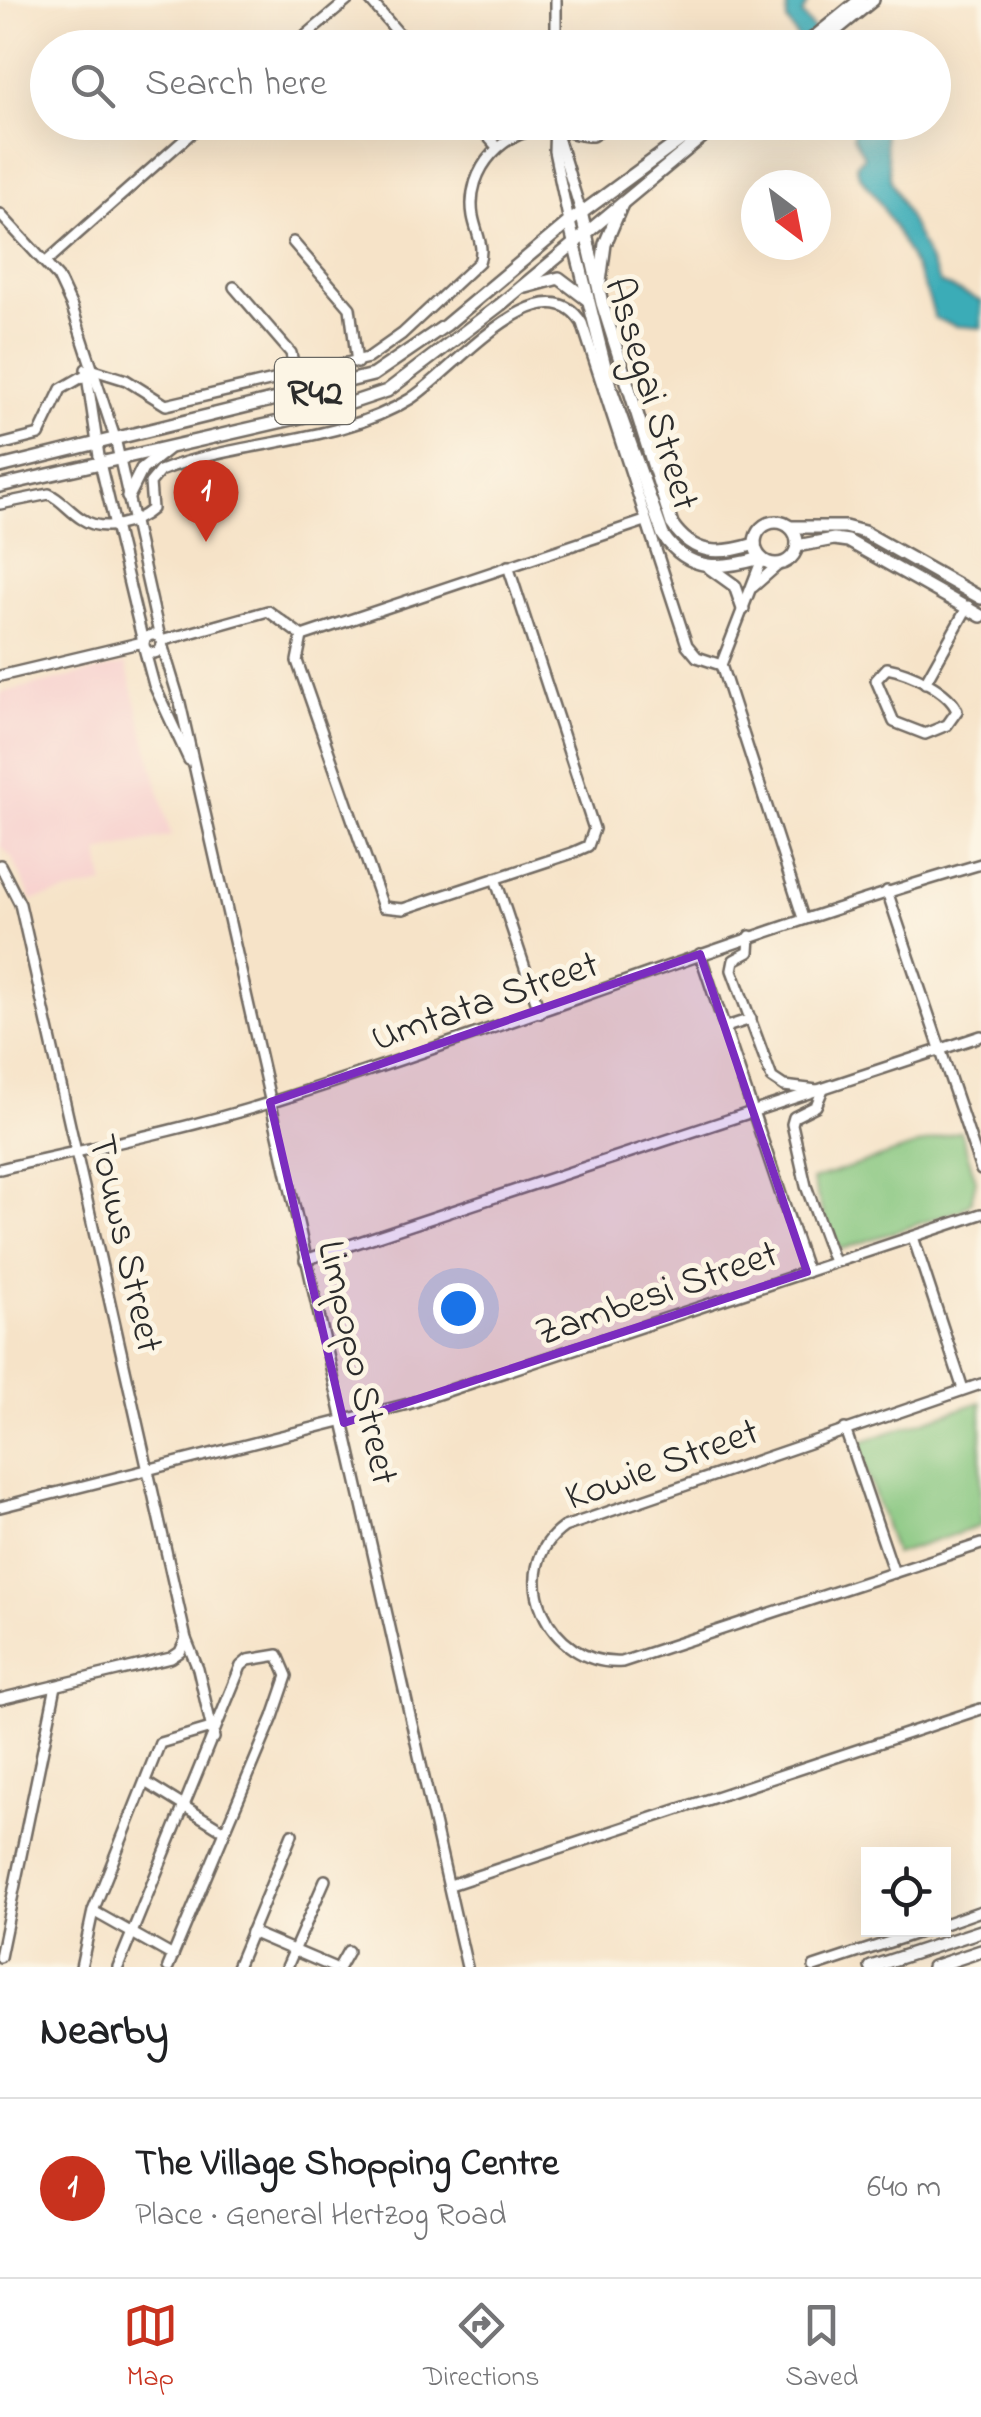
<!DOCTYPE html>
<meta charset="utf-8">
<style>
:root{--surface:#fff;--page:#f2f2f2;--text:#202124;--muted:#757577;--line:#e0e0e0;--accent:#c8321e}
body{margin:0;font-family:"Indie Flower",sans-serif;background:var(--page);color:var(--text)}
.controls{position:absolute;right:30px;bottom:30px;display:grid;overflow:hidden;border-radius:0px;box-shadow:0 10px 40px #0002}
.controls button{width:90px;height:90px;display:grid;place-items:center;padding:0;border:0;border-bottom:2px solid var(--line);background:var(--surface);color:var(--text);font:50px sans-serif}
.compass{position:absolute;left:741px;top:170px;width:90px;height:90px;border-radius:50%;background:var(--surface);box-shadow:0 10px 40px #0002;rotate:148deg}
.you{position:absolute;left:458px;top:1308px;width:35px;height:35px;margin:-25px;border:8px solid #fff;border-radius:50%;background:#1a73e8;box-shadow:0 0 0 15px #1a73e833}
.badge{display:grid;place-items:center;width:65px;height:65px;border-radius:50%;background:var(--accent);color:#fff;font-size:32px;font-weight:700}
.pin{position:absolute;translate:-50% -82px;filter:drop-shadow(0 2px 5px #0008)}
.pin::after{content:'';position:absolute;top:52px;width:35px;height:30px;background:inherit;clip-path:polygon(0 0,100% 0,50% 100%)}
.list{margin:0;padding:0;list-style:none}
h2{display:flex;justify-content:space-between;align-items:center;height:130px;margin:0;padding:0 40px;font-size:42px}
h2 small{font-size:32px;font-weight:400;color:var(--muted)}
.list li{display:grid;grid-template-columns:65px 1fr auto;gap:30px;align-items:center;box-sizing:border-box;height:180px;padding:0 40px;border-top:2px solid var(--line)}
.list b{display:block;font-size:38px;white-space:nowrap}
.list p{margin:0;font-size:32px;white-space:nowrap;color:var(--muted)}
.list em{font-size:32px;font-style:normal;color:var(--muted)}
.icon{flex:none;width:55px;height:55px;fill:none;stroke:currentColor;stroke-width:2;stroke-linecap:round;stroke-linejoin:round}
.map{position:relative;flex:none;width:981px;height:1967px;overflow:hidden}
.search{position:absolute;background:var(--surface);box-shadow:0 10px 40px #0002;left:30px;right:30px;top:30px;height:110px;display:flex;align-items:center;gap:25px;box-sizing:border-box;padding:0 35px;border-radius:55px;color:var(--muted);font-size:38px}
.sheet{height:310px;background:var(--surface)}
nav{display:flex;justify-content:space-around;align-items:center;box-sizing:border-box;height:140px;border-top:2px solid var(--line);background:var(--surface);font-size:28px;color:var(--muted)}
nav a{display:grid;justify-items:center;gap:5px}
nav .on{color:var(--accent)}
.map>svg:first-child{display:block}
.built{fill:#f7d0ce}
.green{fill:#83c57d;stroke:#577854;stroke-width:2.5}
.water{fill:#3bacb7;stroke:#336c71;stroke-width:2.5}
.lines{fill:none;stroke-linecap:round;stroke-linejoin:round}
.minor-casing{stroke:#726b62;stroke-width:14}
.major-casing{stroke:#726b62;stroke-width:16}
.minor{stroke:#fff;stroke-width:9}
.major{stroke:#fff;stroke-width:11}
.marked{fill:#7b2cbf;fill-opacity:0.2;stroke:#7b2cbf;stroke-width:8;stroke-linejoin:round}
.labels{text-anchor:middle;stroke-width:10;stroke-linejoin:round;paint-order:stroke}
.shield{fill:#fcf5e5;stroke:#6a6863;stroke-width:2.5}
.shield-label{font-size:38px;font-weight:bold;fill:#2b2b2b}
.street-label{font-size:40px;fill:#2b2b2b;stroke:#fcf5e5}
</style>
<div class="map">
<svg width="981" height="1967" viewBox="0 0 981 1967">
<rect width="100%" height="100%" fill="#fcf5e5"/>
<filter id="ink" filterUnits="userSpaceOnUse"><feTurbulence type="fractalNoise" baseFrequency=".01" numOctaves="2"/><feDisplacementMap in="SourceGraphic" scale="20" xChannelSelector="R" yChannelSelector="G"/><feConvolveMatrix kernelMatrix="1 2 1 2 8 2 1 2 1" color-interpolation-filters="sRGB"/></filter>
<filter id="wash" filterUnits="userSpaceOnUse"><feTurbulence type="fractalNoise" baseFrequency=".0048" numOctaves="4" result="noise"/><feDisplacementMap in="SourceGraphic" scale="40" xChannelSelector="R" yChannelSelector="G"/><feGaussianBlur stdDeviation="2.25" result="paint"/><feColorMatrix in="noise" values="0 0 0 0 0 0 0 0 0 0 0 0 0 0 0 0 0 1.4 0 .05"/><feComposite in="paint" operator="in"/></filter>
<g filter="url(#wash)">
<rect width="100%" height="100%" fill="#f6e3c8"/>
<polygon class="built" points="126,664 171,836 99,852 104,884 32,900 13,859 0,845 0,693"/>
<g class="green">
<polygon points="960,1131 976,1180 971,1202 961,1210 842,1249 832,1242 812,1180"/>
<polygon points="981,1402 981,1526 895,1554 857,1443"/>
</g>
<g class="water">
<polygon points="787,0 809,0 802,15 828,47 803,47 787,21"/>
<path d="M855,123H882L891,181L940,283L981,301V328L956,326L934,318C932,294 887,212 871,190C864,180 859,179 856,165L864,156L853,137Z"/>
</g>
</g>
<g filter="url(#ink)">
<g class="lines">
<g class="minor-casing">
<g id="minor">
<polyline points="370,0 411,48"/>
<polyline points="291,48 348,0"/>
<polyline points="556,48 556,0"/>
<polyline points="705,48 712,42"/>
<polyline points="475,122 497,147"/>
<polyline points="555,122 554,151 569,222"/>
<polyline points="556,131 581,212"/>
<polyline points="0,214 58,277 72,307 115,438 160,638"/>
<polyline points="293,242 350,308 357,363"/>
<polyline points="46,262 204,122"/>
<polyline points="234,287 291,353 296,378"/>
<path d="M0,445L39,435L61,389L94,370L126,380L166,405L368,358L402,334L479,262C485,246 476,233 473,216C465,170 505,125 553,129C566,130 578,136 592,136L614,122"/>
<path d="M0,504L49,494C62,500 70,512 82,519C103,533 135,524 152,509L150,483L160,471C240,439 336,445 410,399C451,374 542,258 582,323L687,645L697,657L721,665"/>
<polyline points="762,559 721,665 803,918"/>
<polyline points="753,587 778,565"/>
<circle cx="153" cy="644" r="9"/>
<polyline points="302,636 297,661 383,907 403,909 572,853 588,846 594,829 508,566"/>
<polyline points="161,641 268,611 302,636 645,521"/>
<polyline points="162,644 180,703 467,1967"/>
<polyline points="144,648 154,685 189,760"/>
<path d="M887,668C909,672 949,690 957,711L947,725L925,734L894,722L876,680Z"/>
<polyline points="0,676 143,642 100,463 86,369"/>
<polyline points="925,683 968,606"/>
<polyline points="0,865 20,904 186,1639 198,1669 214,1738"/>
<polyline points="495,878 540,1013"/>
<polyline points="887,891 981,1170"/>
<polyline points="750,936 749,952 734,960 732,970 772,1078 784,1086 817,1090"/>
<polyline points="700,954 807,1272"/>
<polyline points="726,1027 751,1019"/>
<polyline points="823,1089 816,1106 794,1117 792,1124 806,1186 834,1262"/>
<path d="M0,1169C91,1148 183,1130 272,1102C510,1027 741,934 981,864"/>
<polyline points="913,1237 963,1389"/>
<polyline points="305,1260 981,1036"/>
<path d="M981,1384L564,1527C504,1569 548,1667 622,1662L981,1544"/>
<polyline points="845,1429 894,1573"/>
<polyline points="0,1507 408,1404 981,1214"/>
<polyline points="0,1699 171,1658 180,1652 186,1639"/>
<polyline points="145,1782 224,1831"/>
<polyline points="450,1885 981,1709"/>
<polyline points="93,1911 173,1956"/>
<polyline points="944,1924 981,1911"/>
<polyline points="251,1932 333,1967"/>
<polyline points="0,1957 56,1686"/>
<polyline points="81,1967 93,1911 160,1743 211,1728"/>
<polyline points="118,1967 241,1666 248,1660 278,1655 287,1676 273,1717 168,1967"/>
<polyline points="237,1967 292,1834"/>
<polyline points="287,1967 325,1880"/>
<polyline points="339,1967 348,1951"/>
<polyline points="814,1967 926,1930"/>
</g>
</g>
<g class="major-casing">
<g id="major">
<polyline points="801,48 860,0"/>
<polyline points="814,48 873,0"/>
<path d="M581,212L602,303L672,524C694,556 720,555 755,544"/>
<path d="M569,222L610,386L663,535C689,573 722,569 761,558"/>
<polyline points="600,282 605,244 622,204"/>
<polyline points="526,287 559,278 588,300"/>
<polyline points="0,467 373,375 446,325 569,222 705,122"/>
<polyline points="0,486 327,411 387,391 500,305 720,122"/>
<polyline points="128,497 142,469 167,449"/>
<circle cx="776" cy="543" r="21"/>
<polyline points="790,527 845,527 864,532 981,598"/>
<polyline points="797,546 834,539 848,541 981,616"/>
<polyline points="710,568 735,586 743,609"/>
<polyline points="871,1967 981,1931"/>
<polyline points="933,1967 981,1951"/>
</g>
</g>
<use href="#minor" class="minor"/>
<use href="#major" class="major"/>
</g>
</g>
<path class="marked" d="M700,954L807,1272L344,1423L270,1102Z"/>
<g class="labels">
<rect class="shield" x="275" y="358" width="80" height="66" rx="8"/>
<g class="shield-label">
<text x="315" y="404">R42</text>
</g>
<g class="street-label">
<text transform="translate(654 393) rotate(73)" y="14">Assegai Street</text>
<text transform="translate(484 999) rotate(-19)" y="14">Umtata Street</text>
<text transform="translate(128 1243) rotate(77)" y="14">Touws Street</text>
<text transform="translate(656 1291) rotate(-19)" y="14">Zambesi Street</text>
<text transform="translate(360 1362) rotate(77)" y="14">Limpopo Street</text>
<text transform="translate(661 1462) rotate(-20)" y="14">Kowie Street</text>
</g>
</g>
</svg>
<div class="controls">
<button><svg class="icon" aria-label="locate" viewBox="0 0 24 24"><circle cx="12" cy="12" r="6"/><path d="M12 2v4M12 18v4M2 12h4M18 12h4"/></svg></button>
</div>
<svg class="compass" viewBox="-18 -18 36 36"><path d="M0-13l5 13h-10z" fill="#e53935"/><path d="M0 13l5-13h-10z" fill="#757577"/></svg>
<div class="you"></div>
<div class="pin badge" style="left:206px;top:542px">1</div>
<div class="search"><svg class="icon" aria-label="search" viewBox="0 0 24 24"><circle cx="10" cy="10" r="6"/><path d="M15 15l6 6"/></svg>Search here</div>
</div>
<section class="sheet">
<h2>Nearby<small></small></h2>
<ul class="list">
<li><span class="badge">1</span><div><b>The Village Shopping Centre</b><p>Place · General Hertzog Road</p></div><em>640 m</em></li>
</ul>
</section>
<nav>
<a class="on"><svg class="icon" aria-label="map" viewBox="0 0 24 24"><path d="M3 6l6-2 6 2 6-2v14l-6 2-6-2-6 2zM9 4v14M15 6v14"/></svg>Map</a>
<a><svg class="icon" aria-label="directions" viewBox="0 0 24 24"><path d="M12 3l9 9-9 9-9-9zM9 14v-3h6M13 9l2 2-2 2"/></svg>Directions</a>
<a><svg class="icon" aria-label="saved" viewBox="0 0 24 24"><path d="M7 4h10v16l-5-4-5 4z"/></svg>Saved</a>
</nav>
